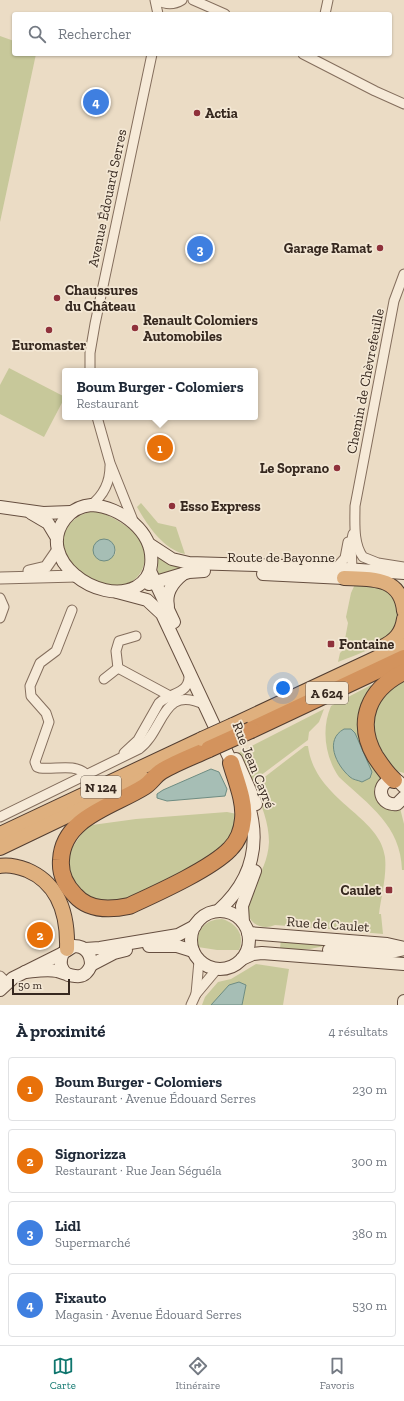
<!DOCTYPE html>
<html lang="fr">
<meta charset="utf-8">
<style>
:root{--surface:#fff;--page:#f2f2f3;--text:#1f2937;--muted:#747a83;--line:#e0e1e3;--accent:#0f766e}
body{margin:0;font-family:"Zilla Slab",serif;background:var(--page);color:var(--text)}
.scale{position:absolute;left:12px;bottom:10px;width:58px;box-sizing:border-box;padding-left:4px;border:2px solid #36281f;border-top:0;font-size:11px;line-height:14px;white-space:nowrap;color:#36281f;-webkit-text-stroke:3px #f3e7d4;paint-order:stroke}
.you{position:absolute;left:283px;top:688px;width:14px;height:14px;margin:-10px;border:3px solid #fff;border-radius:50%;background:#1a73e8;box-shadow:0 0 0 6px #1a73e833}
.badge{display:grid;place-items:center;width:26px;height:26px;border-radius:50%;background:var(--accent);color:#fff;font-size:13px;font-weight:700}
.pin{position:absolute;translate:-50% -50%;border:2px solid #fff;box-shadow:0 1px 4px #0006}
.popup{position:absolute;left:62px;top:368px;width:196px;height:52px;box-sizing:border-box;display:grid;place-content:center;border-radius:4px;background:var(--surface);filter:drop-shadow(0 1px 3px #0005);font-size:13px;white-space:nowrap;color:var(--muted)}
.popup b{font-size:15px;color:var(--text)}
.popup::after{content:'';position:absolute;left:50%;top:100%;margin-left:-8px;border:8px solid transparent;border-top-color:var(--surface)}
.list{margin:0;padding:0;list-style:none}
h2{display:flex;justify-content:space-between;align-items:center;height:52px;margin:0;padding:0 16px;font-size:17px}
h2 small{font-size:13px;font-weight:400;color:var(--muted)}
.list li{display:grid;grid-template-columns:26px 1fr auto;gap:12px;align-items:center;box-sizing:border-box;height:64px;margin:0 8px 8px;padding:0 8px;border:1px solid var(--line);border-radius:4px}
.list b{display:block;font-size:15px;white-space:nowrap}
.list p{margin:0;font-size:13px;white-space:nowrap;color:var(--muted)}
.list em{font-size:13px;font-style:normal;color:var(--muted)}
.icon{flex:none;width:22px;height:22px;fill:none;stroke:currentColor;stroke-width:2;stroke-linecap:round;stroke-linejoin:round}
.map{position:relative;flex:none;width:404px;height:1005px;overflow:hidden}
.search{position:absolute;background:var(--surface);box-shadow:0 1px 3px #0004;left:12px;right:12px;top:12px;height:44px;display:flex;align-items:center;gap:10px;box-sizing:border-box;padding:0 14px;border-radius:4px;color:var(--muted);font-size:15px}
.sheet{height:340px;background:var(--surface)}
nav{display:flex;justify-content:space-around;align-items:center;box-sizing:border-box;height:56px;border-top:1px solid var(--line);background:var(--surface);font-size:11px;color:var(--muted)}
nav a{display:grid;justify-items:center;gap:2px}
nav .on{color:var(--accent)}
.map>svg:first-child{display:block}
.green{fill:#c7c89a;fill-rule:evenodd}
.water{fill:#a6beb5;stroke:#6e8c82}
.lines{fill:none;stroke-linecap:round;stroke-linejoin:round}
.minor-casing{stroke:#846e5d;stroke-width:11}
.tertiary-casing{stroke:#846e5d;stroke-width:13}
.secondary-casing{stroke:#664f40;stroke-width:14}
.trunk-casing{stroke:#523d30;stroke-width:16}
.motorway-casing{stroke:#523d30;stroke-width:18}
.minor{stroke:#f6ead8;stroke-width:9}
.tertiary{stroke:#f6ead8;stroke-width:11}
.secondary{stroke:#f6ead8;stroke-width:12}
.trunk{stroke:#dfb07e;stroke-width:14}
.motorway{stroke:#d3935d;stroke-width:16}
.trunk-bridge-casing{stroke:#523d30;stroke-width:16;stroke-linecap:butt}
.motorway-bridge-casing{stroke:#523d30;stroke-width:18;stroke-linecap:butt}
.trunk-bridge{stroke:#dfb07e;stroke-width:14}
.motorway-bridge{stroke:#d3935d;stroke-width:16}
.poi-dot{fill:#8f313b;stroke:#f3e7d4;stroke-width:1.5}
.labels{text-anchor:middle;stroke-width:3.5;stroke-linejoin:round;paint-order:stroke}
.shield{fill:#f3e7d4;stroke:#6f6155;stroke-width:1}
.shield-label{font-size:13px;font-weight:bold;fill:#36281f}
.poi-label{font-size:14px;font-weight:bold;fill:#36281f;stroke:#f3e7d4;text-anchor:start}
.street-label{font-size:14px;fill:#36281f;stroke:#f3e7d4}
</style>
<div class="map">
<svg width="404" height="1005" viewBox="0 0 404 1005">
<rect width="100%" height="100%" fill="#ebdcc5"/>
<g class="green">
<polygon points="0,36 14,41 14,54 36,54 0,222"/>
<polygon points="9,368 65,397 44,437 0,414 0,385"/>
<path d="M141,503L158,523L176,527L185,554C163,549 148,526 137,507Z"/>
<path d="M95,511C109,514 133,528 140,540C152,560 141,582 120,587C112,589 107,585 100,582C86,577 71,568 65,554C56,533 74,513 95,511ZM106,539C113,541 117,547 115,555L93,549L95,544Z"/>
<polygon points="157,555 181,567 181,569 158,575"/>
<path d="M356,582H373L393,594C395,600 399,607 400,614C403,641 357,654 338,662L340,653L343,650L348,623L346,617L351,593Z"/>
<polygon points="404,679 404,773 393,770 381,755 371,724 381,697"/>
<path d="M371,685L374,688L365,704L384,777L379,781L374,790C379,806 383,811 400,808L404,824V870H402C401,826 369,805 339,777C325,757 321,729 331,706Z"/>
<polygon points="324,709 319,722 309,732 308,740 252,782 238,753"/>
<path d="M305,746H308C315,801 380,815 385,857C387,876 381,897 379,914H381L383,934L350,931V927H344V930L275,925C262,931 245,923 248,906C252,883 268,868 269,842C269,822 261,803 253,786Z"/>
<polygon points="227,812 237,814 240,818 225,846 203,862 132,898 104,902 92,899 79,891 67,869 68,854 85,829 92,825 136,819"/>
<path d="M222,919C237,923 245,936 239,950H217L198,947C195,930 206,919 222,919Z"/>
<polygon points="281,938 338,943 310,949 280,949"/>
<polygon points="256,964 289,969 283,1005 202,1005 205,997 218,982 231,979"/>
</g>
<g class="water">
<circle cx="104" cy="550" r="11"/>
<path d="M344,729H351L355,733L372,772L370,778L362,782C358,780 353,780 350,777C336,765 324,740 344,729Z"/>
<polygon points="211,769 219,772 227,789 225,796 167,801 157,798 157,794 163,790"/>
<polygon points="239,982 246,985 242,1005 211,1005 229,985"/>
</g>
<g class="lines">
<g class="minor-casing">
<g id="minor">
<polyline points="155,0 158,14"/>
<path d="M157,0C166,5 174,5 182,0"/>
<polyline points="193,0 225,14"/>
<polyline points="325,14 328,0"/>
<polyline points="303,54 375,91 404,104"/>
<path d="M404,274L394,301L355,506C355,522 353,544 363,557L378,563L404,567"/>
<polyline points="90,371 90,353 95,324 152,54"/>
<polyline points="97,417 110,463 134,523"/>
<path d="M91,505C104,495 110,483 110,466"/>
<polyline points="336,568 345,558 348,542"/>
<polyline points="347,572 352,569 351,544 353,534"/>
<polyline points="0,598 4,607 0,618"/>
<path d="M72,610L56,651L40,663L30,686L31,696L46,713L49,722L35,762L37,767L40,768C55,770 74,763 86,774"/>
<polyline points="136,636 119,641 116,651 118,668 170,696 172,699"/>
<polyline points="104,679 118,668"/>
<path d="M124,753L138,740L159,703C172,691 191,695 189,672"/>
<path d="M0,817L139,749C164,731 162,683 205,705"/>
<polyline points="0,976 7,983"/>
<polyline points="196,994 199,961"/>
<polyline points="191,1005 196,994 217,969"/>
</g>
</g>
<g class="tertiary-casing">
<g id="tertiary">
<polyline points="29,571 46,567 57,551"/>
<polyline points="0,578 77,576"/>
</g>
</g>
<g class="secondary-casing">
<g id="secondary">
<path d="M91,505C121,507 155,532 151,565C150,574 145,582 136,587C99,606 34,559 65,519C72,510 80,506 91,505Z"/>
<polyline points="0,507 43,513 71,512"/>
<polyline points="31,513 48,523 57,538"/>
<polyline points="149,544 172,559 189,563 316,567 404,573"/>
<polyline points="150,571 174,622"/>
<polyline points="263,574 344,578"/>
<polyline points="149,584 189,572 204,571"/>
<polyline points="117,592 147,600 162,614 235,770"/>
<path d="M168,606C165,593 173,582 183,574"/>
<polyline points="236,759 256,804"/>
<path d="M404,787L398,781L390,780C375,786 380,806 397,804L404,797"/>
<path d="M218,911C253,880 262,841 246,797"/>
<circle cx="220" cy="940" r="29"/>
<polyline points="243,922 242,906 255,871"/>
<polyline points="248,933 387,944 404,948"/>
<polyline points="149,946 177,946 193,951"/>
<polyline points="85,949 100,948 178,935 195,926"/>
<polyline points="329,950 387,953 404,949"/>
<polyline points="242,959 253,954 262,953 404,964"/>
<polyline points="91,965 114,953 126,950"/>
<path d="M25,972C36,971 47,969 57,971C71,975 84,983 91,965C91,954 86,946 74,946L63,953C59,962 60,969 68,975"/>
<polyline points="0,990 13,978 63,953"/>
<polyline points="404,1005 404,1001"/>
</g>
</g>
<g class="trunk-casing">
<g id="trunk">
<path d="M344,578C370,579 401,576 404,611"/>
<path d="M382,647C395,641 402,633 404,619"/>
<polyline points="233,725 404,645"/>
<polyline points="0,834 202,739"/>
<polyline points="0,848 144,779"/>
<path d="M0,866C9,864 19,867 27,870C60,884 68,917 67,949"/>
</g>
</g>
<g class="motorway-casing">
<g id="motorway">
<polyline points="251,730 404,658"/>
<path d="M209,749C194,756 177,762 162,771C155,775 151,783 144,787C114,806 63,817 61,860C60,873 65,885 75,895C89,911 110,910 129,906C155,894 211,869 230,849C238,841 242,831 243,819C245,801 236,781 231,763"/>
<path d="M394,780C386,773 381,765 375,756C355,721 369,689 404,672"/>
</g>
</g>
<use href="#minor" class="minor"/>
<use href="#tertiary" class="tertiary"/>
<use href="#secondary" class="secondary"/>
<use href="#trunk" class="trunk"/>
<use href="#motorway" class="motorway"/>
<g class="trunk-bridge-casing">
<polyline id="trunk-bridge" points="202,739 233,725"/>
</g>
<g class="motorway-bridge-casing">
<polyline id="motorway-bridge" points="209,749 251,730"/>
</g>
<use href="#trunk-bridge" class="trunk-bridge"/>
<use href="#motorway-bridge" class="motorway-bridge"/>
</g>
<g class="poi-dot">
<circle cx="197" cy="113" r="4"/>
<circle cx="380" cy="248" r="4"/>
<circle cx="57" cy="298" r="4"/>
<circle cx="135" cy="328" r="4"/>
<circle cx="49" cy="330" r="4"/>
<circle cx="337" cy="468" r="4"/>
<circle cx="172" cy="506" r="4"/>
<rect x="327" y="640" width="8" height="8" rx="2"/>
<rect x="385" y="886" width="8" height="8" rx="2"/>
</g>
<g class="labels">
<g class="shield">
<rect x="306" y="682" width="42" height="22" rx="3"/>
<rect x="81" y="776" width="40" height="22" rx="3"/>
</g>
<g class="shield-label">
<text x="327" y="698">A 624</text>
<text x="101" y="792">N 124</text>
</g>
<g class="poi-label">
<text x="205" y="118">Actia</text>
<text x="372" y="253" text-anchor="end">Garage Ramat</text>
<text x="65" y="295">Chaussures<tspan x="65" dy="16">du Château</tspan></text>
<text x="143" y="325">Renault Colomiers<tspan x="143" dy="16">Automobiles</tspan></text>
<text x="49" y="350" text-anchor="middle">Euromaster</text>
<text x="329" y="473" text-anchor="end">Le Soprano</text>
<text x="180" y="511">Esso Express</text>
<text x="339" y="649">Fontaine</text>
<text x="381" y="895" text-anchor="end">Caulet</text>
</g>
<g class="street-label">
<text transform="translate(107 198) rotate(-78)" y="5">Avenue Édouard Serres</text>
<text transform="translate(365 381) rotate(-79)" y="5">Chemin de Chèvrefeuille</text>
<text x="281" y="562">Route de Bayonne</text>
<text transform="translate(254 765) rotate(68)" y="5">Rue Jean Cayré</text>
<text transform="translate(328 924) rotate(4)" y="5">Rue de Caulet</text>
</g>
</g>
</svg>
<div class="scale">50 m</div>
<div class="you"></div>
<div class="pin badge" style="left:160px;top:448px;background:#e8710a">1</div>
<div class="popup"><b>Boum Burger - Colomiers</b>Restaurant</div>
<div class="pin badge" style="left:40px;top:935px;background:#e8710a">2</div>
<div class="pin badge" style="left:200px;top:249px;background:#3f7fe0">3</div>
<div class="pin badge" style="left:96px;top:102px;background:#3f7fe0">4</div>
<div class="search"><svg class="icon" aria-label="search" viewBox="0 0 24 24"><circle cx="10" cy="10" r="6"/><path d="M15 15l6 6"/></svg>Rechercher</div>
</div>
<section class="sheet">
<h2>À proximité<small>4 résultats</small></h2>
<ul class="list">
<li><span class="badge" style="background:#e8710a">1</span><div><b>Boum Burger - Colomiers</b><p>Restaurant · Avenue Édouard Serres</p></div><em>230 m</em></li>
<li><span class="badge" style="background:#e8710a">2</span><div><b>Signorizza</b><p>Restaurant · Rue Jean Séguéla</p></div><em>300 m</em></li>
<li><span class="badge" style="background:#3f7fe0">3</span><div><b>Lidl</b><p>Supermarché</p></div><em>380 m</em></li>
<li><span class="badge" style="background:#3f7fe0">4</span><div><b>Fixauto</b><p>Magasin · Avenue Édouard Serres</p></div><em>530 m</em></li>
</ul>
</section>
<nav>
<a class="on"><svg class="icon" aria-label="map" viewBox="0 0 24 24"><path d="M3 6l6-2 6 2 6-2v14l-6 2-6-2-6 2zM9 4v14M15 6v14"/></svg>Carte</a>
<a><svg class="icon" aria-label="directions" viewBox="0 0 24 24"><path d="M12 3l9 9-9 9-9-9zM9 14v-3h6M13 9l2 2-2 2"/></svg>Itinéraire</a>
<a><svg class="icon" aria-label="saved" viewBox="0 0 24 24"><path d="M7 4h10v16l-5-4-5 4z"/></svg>Favoris</a>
</nav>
